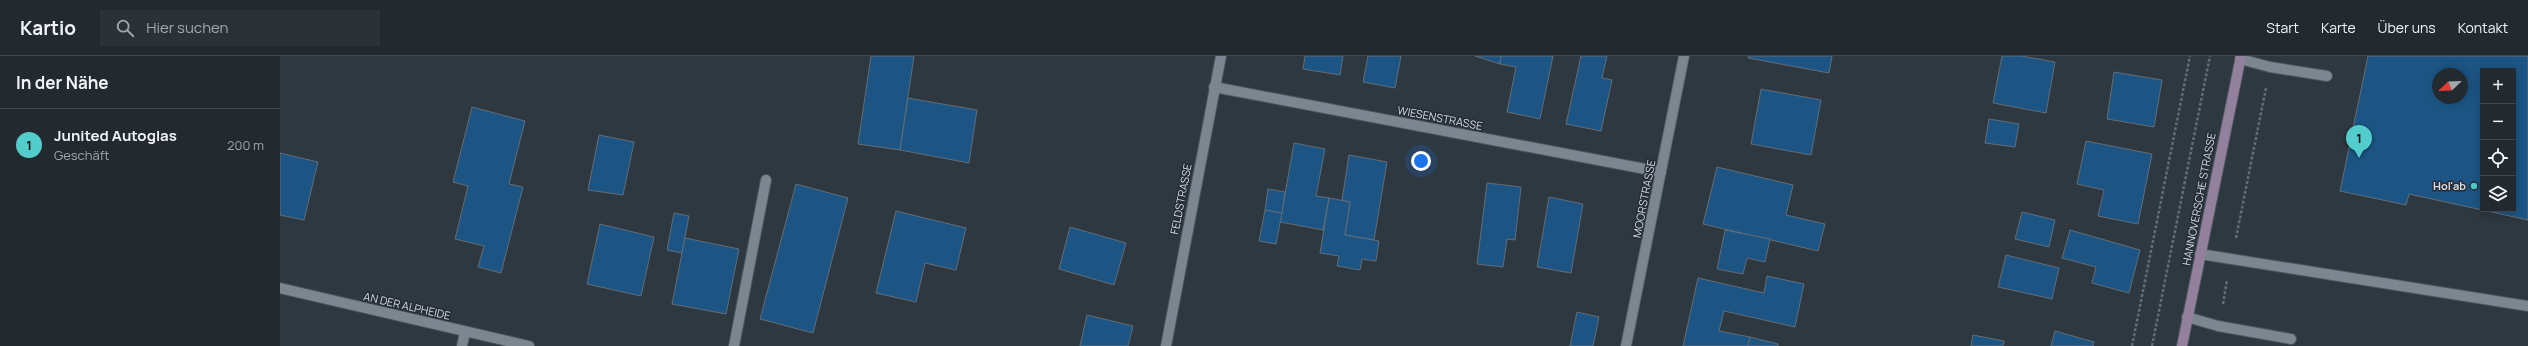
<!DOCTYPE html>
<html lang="de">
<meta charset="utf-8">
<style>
:root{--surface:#222a30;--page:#2a3238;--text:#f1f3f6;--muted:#a2a7ab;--line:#3f464c;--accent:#53cdcb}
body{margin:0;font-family:Manrope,sans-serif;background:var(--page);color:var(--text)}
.controls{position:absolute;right:12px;top:12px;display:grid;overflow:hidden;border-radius:0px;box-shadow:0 2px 10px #0003}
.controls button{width:36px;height:36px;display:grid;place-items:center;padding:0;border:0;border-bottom:1px solid var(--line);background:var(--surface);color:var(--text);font:20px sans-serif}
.compass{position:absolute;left:2152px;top:12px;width:36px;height:36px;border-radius:50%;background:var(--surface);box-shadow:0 2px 10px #0003;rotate:247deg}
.you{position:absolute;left:1141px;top:105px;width:14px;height:14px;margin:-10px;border:3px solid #fff;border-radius:50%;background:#1a73e8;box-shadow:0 0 0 6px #1a73e833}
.badge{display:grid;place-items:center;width:26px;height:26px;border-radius:50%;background:var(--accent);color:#111;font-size:13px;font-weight:700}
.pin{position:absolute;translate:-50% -33px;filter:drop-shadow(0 1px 2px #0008)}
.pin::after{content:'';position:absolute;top:21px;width:14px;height:12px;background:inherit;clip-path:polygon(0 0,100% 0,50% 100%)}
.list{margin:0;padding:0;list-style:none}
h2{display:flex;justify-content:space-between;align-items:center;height:52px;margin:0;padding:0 16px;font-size:17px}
h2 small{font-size:13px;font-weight:400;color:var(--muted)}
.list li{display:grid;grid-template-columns:26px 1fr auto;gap:12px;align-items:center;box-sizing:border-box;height:72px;padding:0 16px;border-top:1px solid var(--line)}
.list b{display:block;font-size:15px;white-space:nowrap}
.list p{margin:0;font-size:13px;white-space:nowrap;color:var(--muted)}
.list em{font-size:13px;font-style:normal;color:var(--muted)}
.icon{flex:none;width:22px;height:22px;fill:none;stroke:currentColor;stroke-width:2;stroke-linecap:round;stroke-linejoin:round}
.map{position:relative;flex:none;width:2248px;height:290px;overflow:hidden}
header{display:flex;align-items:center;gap:24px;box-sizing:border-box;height:56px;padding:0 20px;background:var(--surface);border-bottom:1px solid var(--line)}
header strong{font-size:19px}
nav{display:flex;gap:22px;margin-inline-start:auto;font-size:14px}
.search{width:280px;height:36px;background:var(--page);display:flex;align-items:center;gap:10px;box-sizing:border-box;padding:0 14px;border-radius:0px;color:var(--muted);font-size:15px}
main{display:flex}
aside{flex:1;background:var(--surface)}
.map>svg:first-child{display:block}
.building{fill:#1c5584;stroke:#636d77;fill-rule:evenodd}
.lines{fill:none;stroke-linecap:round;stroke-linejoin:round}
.lane-casing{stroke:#4c545b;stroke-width:12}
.street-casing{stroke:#4c545b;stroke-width:12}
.secondary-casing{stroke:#4c545b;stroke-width:12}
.path{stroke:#646d74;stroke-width:2.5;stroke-dasharray:3 2;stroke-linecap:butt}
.lane{stroke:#7b8690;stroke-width:10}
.street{stroke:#7b8690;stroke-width:10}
.secondary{stroke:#92809d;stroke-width:10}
.poi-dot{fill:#53cdcb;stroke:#252d36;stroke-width:1.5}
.labels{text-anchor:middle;stroke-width:3;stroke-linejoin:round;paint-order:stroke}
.street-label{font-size:11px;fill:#d6dbe1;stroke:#252d36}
.poi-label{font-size:11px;font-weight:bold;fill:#d6dbe1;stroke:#252d36;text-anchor:end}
</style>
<header>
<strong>Kartio</strong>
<div class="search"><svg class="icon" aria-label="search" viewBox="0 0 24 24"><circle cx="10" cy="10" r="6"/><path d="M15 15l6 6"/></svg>Hier suchen</div>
<nav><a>Start</a><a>Karte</a><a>Über uns</a><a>Kontakt</a></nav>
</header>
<main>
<aside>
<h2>In der Nähe<small></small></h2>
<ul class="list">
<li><span class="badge">1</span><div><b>Junited Autoglas</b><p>Geschäft</p></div><em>200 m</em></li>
</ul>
</aside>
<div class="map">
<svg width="2248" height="290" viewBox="0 0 2248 290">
<rect width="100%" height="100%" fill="#2e3840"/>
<g class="building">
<polygon points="591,0 634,0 620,94 578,88"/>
<polygon points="1025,0 1063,0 1060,19 1023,13"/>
<polygon points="1088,0 1121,0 1115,32 1083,26"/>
<polygon points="1195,0 1221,0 1220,8"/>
<polygon points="1221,0 1273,0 1260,63 1227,56 1236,11 1220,8"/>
<polygon points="1301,0 1327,0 1322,22 1332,24 1321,75 1286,68"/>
<polygon points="1469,0 1552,0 1549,17 1468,2"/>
<polygon points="1722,0 1741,0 1775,6 1766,57 1713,47"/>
<path d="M2088,0H2248V164L2129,138L2126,149L2060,135ZM2203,15H2233V153H2203ZM2158,18H2182V42H2158Z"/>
<polygon points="1834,16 1882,24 1874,71 1827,63"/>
<polygon points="1481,33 1541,44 1531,99 1471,88"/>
<polygon points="628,42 697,54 689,107 620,94"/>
<polygon points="192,51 245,65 229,128 243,131 221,217 198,211 204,190 175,183 188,130 173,126"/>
<polygon points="1709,63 1739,68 1735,91 1705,87"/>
<polygon points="319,79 354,86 343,139 308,134"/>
<polygon points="1806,85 1872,98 1858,168 1818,160 1824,134 1797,128"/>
<polygon points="1014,87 1045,93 1036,140 1049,142 1043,174 1000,166"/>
<polygon points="0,97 38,106 24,164 0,159"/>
<polygon points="1069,99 1107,106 1094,184 1065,179 1070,146 1062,144"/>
<polygon points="1437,111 1513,129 1506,159 1545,168 1538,195 1423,168"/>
<polygon points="1207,127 1241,131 1235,184 1227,183 1223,211 1197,208"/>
<polygon points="516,128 568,142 533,277 480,263"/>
<polygon points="988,133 1005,136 1002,157 985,154"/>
<polygon points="1269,141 1303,148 1291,217 1257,211"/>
<polygon points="1049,142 1070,146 1065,179 1099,185 1096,205 1082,203 1080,214 1057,210 1059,200 1040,197"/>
<polygon points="985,154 1002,157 996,188 979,185"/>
<polygon points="616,155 686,172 676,214 645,207 636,246 596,237"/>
<polygon points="1742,156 1775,164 1769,191 1735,183"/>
<polygon points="394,157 409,160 402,197 387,194"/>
<polygon points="320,168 374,181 361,240 307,228"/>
<polygon points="790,171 846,187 834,229 779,213"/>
<polygon points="1445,174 1490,183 1485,206 1467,202 1463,218 1437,213"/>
<polygon points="1790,174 1860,194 1849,237 1812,227 1816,211 1782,202"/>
<polygon points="405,182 459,193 446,258 392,248"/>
<polygon points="1726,199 1779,212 1772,243 1718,231"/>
<polygon points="1487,220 1524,228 1515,271 1444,255 1439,275 1470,281 1468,290 1403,290 1418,222 1484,237"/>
<polygon points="1297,256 1319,261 1313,290 1290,290"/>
<polygon points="807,259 853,270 848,290 800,290"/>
<polygon points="1775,275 1814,286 1813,290 1771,290"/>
<polygon points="1693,279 1724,285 1723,290 1691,290"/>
<polygon points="1470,281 1498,288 1498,290 1468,290"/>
</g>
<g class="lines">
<g class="lane-casing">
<g id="lane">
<polyline points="1960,3 1990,11 2047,20"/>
<polyline points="1920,198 2248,250"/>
<polyline points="1907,261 1938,270 2011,283"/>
<polyline points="454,290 486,124"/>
</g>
</g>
<g class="street-casing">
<g id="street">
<polyline points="934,31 1381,116"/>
<polyline points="0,232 249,290"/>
<polyline points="182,290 185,276"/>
<polyline points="886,290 941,0"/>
<polyline points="1346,290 1404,0"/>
</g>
</g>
<g class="secondary-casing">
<polyline id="secondary" points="1902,290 1961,0"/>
</g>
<g class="path">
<polyline points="1956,182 1986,32"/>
<polyline points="1943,248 1947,224"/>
<polyline points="1852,290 1910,0"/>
<polyline points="1872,290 1930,0"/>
</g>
<use href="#lane" class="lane"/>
<use href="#street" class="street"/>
<use href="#secondary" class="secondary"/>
</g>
<circle class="poi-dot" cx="2194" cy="130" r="4"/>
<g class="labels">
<g class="street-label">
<text transform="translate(1160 62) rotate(11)" y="4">WIESENSTRASSE</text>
<text transform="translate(901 143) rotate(-79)" y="4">FELDSTRASSE</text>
<text transform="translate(1364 143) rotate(-79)" y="4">MOORSTRASSE</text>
<text transform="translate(1919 143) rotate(-79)" y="4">HANNOVERSCHE STRASSE</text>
<text transform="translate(127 250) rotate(13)" y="4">AN DER ALPHEIDE</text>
</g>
<g class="poi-label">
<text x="2186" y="134">Hol'ab</text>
</g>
</g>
</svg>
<div class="controls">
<button>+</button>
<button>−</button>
<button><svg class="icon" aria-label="locate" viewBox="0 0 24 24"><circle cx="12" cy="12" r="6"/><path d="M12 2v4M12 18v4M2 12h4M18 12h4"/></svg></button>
<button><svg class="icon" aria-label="layers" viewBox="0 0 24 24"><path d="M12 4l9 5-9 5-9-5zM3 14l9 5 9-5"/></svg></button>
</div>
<svg class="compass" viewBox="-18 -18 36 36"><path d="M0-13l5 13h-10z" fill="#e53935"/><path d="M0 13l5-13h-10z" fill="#a2a7ab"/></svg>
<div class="you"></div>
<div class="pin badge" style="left:2079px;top:102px">1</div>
</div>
</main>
